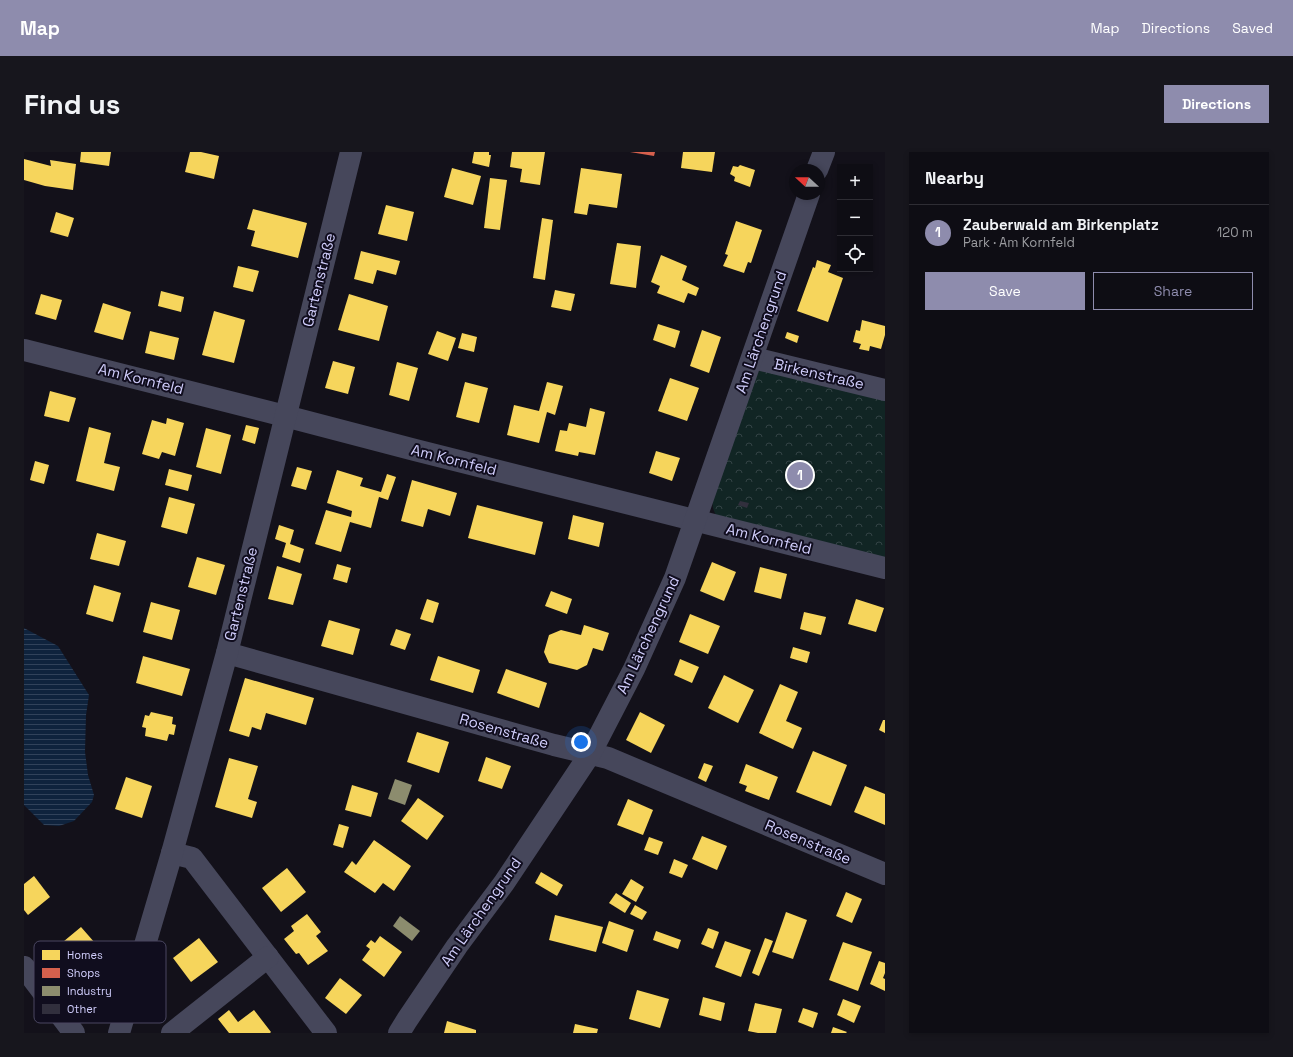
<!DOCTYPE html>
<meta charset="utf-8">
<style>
:root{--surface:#0e0d14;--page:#17161d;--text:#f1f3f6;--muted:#9b9ca0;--line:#2e2d34;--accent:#8e8cad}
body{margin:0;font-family:"Space Grotesk",sans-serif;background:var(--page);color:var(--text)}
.controls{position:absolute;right:12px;top:12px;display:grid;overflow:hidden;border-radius:0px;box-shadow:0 2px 6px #0003}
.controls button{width:36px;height:36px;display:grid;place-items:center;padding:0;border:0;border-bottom:1px solid var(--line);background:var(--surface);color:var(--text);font:20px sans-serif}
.compass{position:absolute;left:765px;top:12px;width:36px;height:36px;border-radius:50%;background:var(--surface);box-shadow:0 2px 6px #0003;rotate:291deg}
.you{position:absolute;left:557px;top:590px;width:14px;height:14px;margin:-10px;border:3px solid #fff;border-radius:50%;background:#1a73e8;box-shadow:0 0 0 6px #1a73e833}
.badge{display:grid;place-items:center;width:26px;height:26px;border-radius:50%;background:var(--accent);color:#fff;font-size:13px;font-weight:700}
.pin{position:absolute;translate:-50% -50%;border:2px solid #fff;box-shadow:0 1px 4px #0006}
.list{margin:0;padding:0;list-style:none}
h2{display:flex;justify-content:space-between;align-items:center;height:52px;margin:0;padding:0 16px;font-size:17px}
h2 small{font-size:13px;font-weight:400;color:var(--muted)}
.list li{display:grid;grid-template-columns:26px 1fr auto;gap:12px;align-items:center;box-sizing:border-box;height:56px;padding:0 16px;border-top:1px solid var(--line)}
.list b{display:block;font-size:15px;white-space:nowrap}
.list p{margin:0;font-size:13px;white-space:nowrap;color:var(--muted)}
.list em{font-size:13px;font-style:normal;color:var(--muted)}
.actions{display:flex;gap:8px;padding:12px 16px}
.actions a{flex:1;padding:9px 0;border:1px solid var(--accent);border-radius:0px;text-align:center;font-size:14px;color:var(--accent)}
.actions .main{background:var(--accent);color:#fff}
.icon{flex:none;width:22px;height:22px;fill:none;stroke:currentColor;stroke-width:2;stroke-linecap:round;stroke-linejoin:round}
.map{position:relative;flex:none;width:861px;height:881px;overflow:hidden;border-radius:0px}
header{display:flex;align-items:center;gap:24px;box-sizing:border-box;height:56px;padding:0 20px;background:var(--accent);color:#fff}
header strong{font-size:19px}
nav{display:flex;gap:22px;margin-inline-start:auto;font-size:14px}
.intro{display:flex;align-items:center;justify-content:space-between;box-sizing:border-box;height:96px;padding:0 24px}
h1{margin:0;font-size:28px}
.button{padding:10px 18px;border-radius:0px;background:var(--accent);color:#fff;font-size:14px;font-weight:700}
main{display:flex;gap:24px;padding:0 24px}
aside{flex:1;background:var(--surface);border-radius:0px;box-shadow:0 2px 6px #0003}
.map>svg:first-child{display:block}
.park{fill:url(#park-crowns)}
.water{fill:url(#water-rules)}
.homes{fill:#f6d55c}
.shops{fill:#d6604d}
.industry{fill:#8c8c6e}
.building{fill:#312f3d}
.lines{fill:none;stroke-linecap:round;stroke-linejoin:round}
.minor{stroke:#46475b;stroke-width:22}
.labels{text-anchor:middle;stroke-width:4;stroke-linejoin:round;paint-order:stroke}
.street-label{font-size:15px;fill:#d1cefc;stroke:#100d1e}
.key{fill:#100d1e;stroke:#4a4761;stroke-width:1}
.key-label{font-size:11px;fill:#d1cefc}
</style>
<header>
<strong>Map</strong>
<nav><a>Map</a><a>Directions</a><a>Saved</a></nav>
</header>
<div class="intro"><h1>Find us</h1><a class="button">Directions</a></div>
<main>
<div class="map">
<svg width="861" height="881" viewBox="0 0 861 881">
<defs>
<pattern id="park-crowns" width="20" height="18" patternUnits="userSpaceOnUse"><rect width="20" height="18" fill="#112524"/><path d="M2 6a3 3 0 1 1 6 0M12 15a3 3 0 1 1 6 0" fill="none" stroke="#334345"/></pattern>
<pattern id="water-rules" width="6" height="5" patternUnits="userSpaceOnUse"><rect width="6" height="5" fill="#0f233d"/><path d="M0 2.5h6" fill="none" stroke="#31425a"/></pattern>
</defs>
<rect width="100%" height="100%" fill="#13111a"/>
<polygon class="park" points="739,217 861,246 861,408 692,364 689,356 688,347 732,221"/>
<polygon class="water" points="0,476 34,494 65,543 62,563 61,600 64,623 70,643 68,650 50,669 35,674 20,673 0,653"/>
<g class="homes">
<polygon points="57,0 87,0 85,14 56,10"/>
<polygon points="166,0 177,0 195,4 190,27 161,20"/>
<polygon points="450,0 465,0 465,3 467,3 465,15 448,11"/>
<polygon points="488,0 521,0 516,33 496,30 498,17 486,15"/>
<polygon points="659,0 691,0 688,20 657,16"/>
<polygon points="0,7 27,14 26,8 52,12 49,38 21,34 0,28"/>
<polygon points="716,13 731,18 726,35 710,29 711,25 706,22 709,14 714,15"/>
<polygon points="428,16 457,24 449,53 420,45"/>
<polygon points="557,16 598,22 593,56 565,52 563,63 550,61"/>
<polygon points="466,26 483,28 476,78 460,76"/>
<polygon points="362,53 390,60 383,89 354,82"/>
<polygon points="229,57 283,71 274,106 227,94 231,79 223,77"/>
<polygon points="32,60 50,66 44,85 26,80"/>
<polygon points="518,66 529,68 521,128 509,126"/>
<polygon points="712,69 738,78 727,111 724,110 720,121 699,114 704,103 701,102"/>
<polygon points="593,91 617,94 612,136 586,132"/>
<polygon points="337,99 376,109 372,123 353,118 349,132 330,127"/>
<polygon points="637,103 663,114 658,128 675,136 672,144 664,141 660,151 633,141 636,134 627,130"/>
<polygon points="793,108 807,113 804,120 819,126 804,170 773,159 789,115 791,116"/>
<polygon points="214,114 235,119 229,140 209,135"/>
<polygon points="531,138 551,142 547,159 527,155"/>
<polygon points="137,139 160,145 157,160 134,154"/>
<polygon points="17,142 38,148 32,168 11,162"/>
<polygon points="325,142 364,154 355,189 314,178"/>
<polygon points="79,151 107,160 99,188 70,180"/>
<polygon points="190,159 221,168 210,211 178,203"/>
<polygon points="838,168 861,174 861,183 857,197 846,194 845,199 835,197 837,192 829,190 832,178 836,179"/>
<polygon points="634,172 656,179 651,196 629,188"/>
<polygon points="678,178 697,185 685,221 666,214"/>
<polygon points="126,179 155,186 150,208 121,201"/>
<polygon points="413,179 432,186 424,209 404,202"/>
<polygon points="763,180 775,184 773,191 761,186"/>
<polygon points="438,181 453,185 450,200 434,196"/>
<polygon points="309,209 331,215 324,242 301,236"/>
<polygon points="373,210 394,216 385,249 365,243"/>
<polygon points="646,226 675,236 663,269 634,259"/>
<polygon points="441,230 464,236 455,271 432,265"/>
<polygon points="523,230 539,234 531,263 523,260 515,291 483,283 490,253 515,259"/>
<polygon points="26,239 52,246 45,270 20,264"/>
<polygon points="566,256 581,260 571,303 555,300 554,304 531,299 536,278 543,279 545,271 562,275"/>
<polygon points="143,266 160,271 151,304 138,300 135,307 118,302 128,268 142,272"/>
<polygon points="222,273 235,276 231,292 218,288"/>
<polygon points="65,275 87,281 80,311 96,315 90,339 52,329"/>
<polygon points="182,276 207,283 197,322 172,315"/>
<polygon points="632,299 656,306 648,329 625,321"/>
<polygon points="11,309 25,313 20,332 6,328"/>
<polygon points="273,315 288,319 282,338 267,334"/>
<polygon points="145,317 168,323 164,339 141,333"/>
<polygon points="313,318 339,326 336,334 357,340 363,322 372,325 364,348 355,345 347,376 326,370 317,400 291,392 302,358 327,365 328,359 303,351"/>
<polygon points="388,328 433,341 426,364 404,357 399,375 377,369"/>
<polygon points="145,345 171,352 163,382 137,375"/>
<polygon points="453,353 519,370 511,403 444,386"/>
<polygon points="549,363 580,371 575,395 544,387"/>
<polygon points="255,373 270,378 266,392 280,397 276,411 258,405 262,391 251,387"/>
<polygon points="73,381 102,389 95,414 66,407"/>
<polygon points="173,405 201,413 192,443 164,435"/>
<polygon points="688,410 712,420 700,449 676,439"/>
<polygon points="313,412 327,416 323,431 309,427"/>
<polygon points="253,414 278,422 269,453 244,447"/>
<polygon points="736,415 763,422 757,447 730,440"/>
<polygon points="70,433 97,441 89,470 62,462"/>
<polygon points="527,439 548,447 543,462 521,454"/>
<polygon points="403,447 415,451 409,471 396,467"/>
<polygon points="832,447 860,456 852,480 824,472"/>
<polygon points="127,450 156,458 148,488 119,480"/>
<polygon points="780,460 802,465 797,483 776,477"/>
<polygon points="666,462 696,474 684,502 655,490"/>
<polygon points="305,468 336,477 329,503 297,494"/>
<polygon points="560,473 585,481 579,499 569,496 563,513 553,518 525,511 520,500 525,483 537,478 557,483"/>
<polygon points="372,477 387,482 381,498 366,493"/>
<polygon points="769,495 786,500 783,511 766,506"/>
<polygon points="119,504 166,517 158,544 112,531"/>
<polygon points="414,504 456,518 449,541 406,528"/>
<polygon points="656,507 675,515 668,531 650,523"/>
<polygon points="482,517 523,531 515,556 473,541"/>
<polygon points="700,523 730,538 714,571 684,556"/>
<polygon points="221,526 290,546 282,573 242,561 237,578 228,575 225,585 205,579"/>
<polygon points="756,532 774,540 762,569 778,576 769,597 735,581"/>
<polygon points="127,560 149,565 148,572 152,573 150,583 145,582 143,589 121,584 122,576 118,575 121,563 125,564"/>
<polygon points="616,560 641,573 627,601 602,588"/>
<polygon points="859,568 861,568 861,581 855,578"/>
<polygon points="393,580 425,590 415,621 383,610"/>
<polygon points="789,599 823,613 807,654 772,640"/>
<polygon points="462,605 487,614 478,637 454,629"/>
<polygon points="205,606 234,614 224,647 233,650 228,666 191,655"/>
<polygon points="680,611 689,614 682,630 674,626"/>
<polygon points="722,612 754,625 745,648 721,639 723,634 715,631"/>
<polygon points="102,625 128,634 118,666 91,657"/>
<polygon points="328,633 354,641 347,665 321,658"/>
<polygon points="841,634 861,642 861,673 830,660"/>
<polygon points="394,646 420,664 403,688 377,669"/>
<polygon points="604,647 629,658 619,683 593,673"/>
<polygon points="315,672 325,675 319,696 309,693"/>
<polygon points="678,684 703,694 693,718 668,707"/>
<polygon points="625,685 639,690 634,703 620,698"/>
<polygon points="350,688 387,714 370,739 359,731 351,741 320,720 328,709 332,713"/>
<polygon points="650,707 664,713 658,726 645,721"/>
<polygon points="263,716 282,740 257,760 238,736"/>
<polygon points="517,720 539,733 533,744 511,731"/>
<polygon points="10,724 26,745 4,763 0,758 0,732"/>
<polygon points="607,727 620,735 612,750 598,742"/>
<polygon points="822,740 838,747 828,771 812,764"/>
<polygon points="592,741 607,751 601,761 585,751"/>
<polygon points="611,753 623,760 618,768 606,762"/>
<polygon points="762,760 783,768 769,807 748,800"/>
<polygon points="283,762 297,780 292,784 304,799 284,813 275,801 272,802 260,787 270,779 267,774"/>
<polygon points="531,763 579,775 572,800 525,788"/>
<polygon points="585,769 610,778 603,800 578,791"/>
<polygon points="57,775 71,791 54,806 57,810 46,820 28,799"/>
<polygon points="684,776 695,780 689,797 677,792"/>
<polygon points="632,779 657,788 654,797 629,788"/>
<polygon points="356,784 378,800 360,825 338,808 346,797 342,794 347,788 351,791"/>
<polygon points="175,786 194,810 167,830 149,806"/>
<polygon points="741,786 749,789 735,824 728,821"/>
<polygon points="701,789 727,798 717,825 691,815"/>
<polygon points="819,790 848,800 834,839 805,828"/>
<polygon points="855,809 861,811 861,821 859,826 861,827 861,839 846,832"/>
<polygon points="316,826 338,843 322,862 301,846"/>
<polygon points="613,838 645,847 636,876 605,867"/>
<polygon points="679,845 701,851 697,869 675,863"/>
<polygon points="819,847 837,854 830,871 813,863"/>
<polygon points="731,851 758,857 752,881 734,881 724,879"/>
<polygon points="779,856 794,861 789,876 774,870"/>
<polygon points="205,858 214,870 230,858 247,880 246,881 205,881 194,867"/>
<polygon points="423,869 452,878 452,881 420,881"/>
<polygon points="551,872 574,877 573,881 549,881"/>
<polygon points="809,875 823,880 822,881 807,881"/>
</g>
<polygon class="shops" points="606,0 631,0 630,4"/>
<g class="industry">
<polygon points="371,627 388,633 381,653 364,647"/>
<polygon points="376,764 396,779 388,789 369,774"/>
</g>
<polygon class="building" points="716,349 725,351 723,356 714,353"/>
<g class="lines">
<g class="minor">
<polyline points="793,18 800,0"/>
<polyline points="0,198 261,264 391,298 861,416"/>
<polyline points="729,206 861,238"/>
<polyline points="203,501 530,593 584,606 861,722"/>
<polyline points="148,701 168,706 302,881"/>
<polyline points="0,815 50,881"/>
<polyline points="95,881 148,701 203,501 327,0"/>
<polyline points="148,881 244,805"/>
<polyline points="375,881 383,868 433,794 480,731 566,602 610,517 651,426 785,42"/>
</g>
</g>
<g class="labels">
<g class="street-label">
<text transform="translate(295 128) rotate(-76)" y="5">Gartenstraße</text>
<text transform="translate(737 180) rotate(-71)" y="5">Am Lärchengrund</text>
<text transform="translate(795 222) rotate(13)" y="5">Birkenstraße</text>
<text transform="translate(117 227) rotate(14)" y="5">Am Kornfeld</text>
<text transform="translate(430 308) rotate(14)" y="5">Am Kornfeld</text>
<text transform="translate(745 387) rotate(14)" y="5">Am Kornfeld</text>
<text transform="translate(217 442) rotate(-76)" y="5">Gartenstraße</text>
<text transform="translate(624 483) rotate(-65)" y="5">Am Lärchengrund</text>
<text transform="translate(480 579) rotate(16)" y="5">Rosenstraße</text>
<text transform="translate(784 690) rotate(23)" y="5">Rosenstraße</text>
<text transform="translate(457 760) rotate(-55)" y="5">Am Lärchengrund</text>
</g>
</g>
<rect x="10" y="789" width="132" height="82" rx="6" class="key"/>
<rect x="18" y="798" width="18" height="10" fill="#f6d55c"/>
<rect x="18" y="816" width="18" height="10" fill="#d6604d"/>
<rect x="18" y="834" width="18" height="10" fill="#8c8c6e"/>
<rect x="18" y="852" width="18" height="10" fill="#312f3d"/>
<g class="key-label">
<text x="43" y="807">Homes</text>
<text x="43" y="825">Shops</text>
<text x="43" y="843">Industry</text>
<text x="43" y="861">Other</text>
</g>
</svg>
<div class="controls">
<button>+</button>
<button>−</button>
<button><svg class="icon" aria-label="locate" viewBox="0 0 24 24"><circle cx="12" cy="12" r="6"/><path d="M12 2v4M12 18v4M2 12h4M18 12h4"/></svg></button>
</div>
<svg class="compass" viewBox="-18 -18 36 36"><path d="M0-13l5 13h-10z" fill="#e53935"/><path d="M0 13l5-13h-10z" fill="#9b9ca0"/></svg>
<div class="you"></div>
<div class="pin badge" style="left:776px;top:323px">1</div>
</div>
<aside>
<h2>Nearby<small></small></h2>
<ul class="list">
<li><span class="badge">1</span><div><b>Zauberwald am Birkenplatz</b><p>Park · Am Kornfeld</p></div><em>120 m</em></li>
</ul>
<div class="actions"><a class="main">Save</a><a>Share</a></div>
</aside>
</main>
